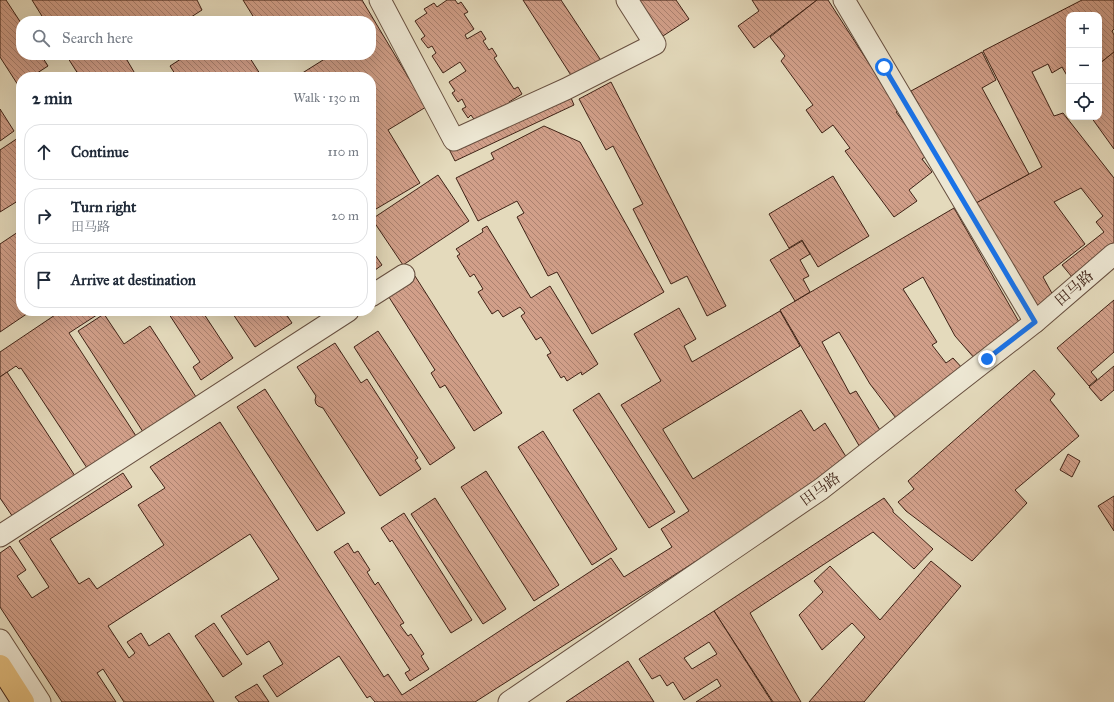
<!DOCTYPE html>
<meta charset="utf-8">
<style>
:root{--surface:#fff;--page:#f6f6f7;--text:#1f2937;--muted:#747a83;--line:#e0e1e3}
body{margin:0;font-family:"IM FELL Great Primer","Noto Serif SC",serif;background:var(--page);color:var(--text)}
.controls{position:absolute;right:12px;top:12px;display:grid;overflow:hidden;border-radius:8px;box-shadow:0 4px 16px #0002}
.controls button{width:36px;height:36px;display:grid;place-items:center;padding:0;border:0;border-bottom:1px solid var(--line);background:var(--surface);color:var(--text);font:20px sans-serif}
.stop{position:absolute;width:12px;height:12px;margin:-9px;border:3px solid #1a73e8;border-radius:50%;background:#fff}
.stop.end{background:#1a73e8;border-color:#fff;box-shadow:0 1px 4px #0008}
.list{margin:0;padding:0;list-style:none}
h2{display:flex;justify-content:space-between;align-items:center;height:52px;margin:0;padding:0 16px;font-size:17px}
h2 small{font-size:13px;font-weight:400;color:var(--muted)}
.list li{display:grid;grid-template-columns:26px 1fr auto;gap:12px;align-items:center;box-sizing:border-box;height:56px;margin:0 8px 8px;padding:0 8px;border:1px solid var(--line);border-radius:16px}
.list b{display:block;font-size:15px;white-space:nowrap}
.list p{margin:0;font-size:13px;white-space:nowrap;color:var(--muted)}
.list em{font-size:13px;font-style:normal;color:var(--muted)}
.icon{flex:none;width:22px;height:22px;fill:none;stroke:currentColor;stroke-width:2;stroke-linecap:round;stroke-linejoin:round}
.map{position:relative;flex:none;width:1114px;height:702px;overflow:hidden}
.search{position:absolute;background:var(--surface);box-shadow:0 4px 16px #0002;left:16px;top:16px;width:360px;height:44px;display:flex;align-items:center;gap:10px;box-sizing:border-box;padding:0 14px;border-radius:16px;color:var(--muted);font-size:15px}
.panel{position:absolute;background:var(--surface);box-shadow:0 4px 16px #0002;left:16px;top:72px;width:360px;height:244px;border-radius:16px}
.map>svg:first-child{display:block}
.building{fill:url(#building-back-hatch);stroke:#3f2216;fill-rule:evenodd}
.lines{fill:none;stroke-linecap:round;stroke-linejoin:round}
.minor-casing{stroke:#685040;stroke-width:23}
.major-casing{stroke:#3f2216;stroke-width:24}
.minor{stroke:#ede7d3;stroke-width:21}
.major{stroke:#e2bd7e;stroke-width:22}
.route{stroke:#1a73e8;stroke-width:5}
.labels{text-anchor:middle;stroke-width:3;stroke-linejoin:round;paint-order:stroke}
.street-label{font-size:15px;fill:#3f2216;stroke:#ede7d3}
</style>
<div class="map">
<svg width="1114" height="702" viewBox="0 0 1114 702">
<defs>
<pattern id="building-back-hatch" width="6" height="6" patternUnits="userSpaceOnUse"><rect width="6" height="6" fill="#d19f89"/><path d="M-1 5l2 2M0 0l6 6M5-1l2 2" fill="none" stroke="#ab816f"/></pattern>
</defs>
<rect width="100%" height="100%" fill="#e4dabc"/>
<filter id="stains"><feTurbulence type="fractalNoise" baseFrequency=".005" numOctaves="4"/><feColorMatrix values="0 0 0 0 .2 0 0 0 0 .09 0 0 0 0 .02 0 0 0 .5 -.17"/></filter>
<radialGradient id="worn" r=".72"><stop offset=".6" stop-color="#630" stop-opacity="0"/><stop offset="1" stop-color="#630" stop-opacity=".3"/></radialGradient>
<g class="building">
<polygon points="0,0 6,0 21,23 21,55 41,55 48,66 31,77 21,77 21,84 18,85 0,57"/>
<polygon points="32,0 197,0 202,10 185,21 117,21 114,16 107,21 45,21"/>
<polygon points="243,0 362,0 426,107 388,130 420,183 376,209 371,201 371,77 296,77 331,55 371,55 371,21 256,21"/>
<polygon points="447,0 455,0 458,4 461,2 468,12 464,14 474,29 465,35 467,39 481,31 486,39 483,41 489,50 492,48 497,56 494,58 514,89 518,87 522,94 509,102 512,107 478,125 471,115 468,118 462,109 466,107 462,99 458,102 452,93 455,91 449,82 466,71 460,62 443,73 432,56 436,53 432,46 428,48 421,39 425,36 415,21 427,13 424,9 434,3 437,7"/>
<polygon points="523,0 561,0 602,62 574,80"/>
<polygon points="639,0 676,0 689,19 663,36"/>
<polygon points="752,0 817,0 754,48 738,26 759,11"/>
<polygon points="817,0 828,0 899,110 896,112 928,155 922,159 932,172 909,190 917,201 894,217 845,151 850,148 833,125 822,133 806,110 813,105 781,61 785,56 770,37"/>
<polygon points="1082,0 1114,0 1114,29 1112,31 1114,35 1114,52 1099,64 1099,15 1069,15 1069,79 1062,67 1052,73 1048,64 1032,72 1054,116 1063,113 1114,178 1114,244 1072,277 1062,265 1104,232 1096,222 1103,216 1081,188 1054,202 1085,244 1043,277 1054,297 1038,306 976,203 1042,167 983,51"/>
<polygon points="982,52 996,80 982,88 1029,174 976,203 942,147 911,91"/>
<polygon points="1114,52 1114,149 1091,117 1099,117 1099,64"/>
<polygon points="66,55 124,55 137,77 80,77"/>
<polygon points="187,55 248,55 262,77 177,77 170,66"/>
<polygon points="611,82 726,306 707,316 687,276 671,284 633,209 643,204 613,146 606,150 579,99"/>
<polygon points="569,93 574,105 455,161 449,149"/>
<polygon points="0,109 14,131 0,141"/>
<polygon points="544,126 580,142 664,292 592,334 557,272 548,276 517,217 524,213 517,201 478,221 456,178 494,159 491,153 493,152"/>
<polygon points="21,136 21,199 0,212 0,150"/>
<polygon points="438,175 469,221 403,265 372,219"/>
<polygon points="833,176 869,236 818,267 802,240 789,248 769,214"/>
<polygon points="954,208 1019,322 976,360 955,336 923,277 903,289 937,342 932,345 946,363 953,358 964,370 902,426 870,384 839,332 822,342 850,394 856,391 883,435 861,449 780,310"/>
<polygon points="487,226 531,298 550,286 598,364 582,375 581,372 567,381 564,376 561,378 547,355 551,353 541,337 536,340 521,316 525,313 520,307 503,317 498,310 492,314 478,292 483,289 474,274 470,277 457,256 460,254 456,249 483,232 482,229"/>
<polygon points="21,230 21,311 31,311 0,332 0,244"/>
<polygon points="802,241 810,254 800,260 809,276 803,279 810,292 795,301 770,260"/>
<polygon points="371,249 382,265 371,273"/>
<polygon points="415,276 502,413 474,431 445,385 440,388 431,373 435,370 387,294"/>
<polygon points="1114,300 1114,352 1091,372 1097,379 1089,386 1057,348"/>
<polygon points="679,308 696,339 684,346 692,362 780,311 800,346 663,429 663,430 693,479 801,410 814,431 825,423 850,463 475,702 375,702 370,696 367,698 339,656 277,697 263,676 283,664 269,641 247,655 221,616 279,579 250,534 108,626 129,658 135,653 127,642 141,633 149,646 169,633 214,702 124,702 103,669 97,673 116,702 62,702 0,607 0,553 10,546 26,570 17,576 32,598 49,587 19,541 123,473 132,487 50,539 79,584 89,578 97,589 164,545 138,505 165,488 150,467 220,422 384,677 388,674 402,695 611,558 624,577 672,547 661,529 689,511 621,405 661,381 634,334"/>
<polygon points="57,311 103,311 69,333 138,439 89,471 21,368 19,369 16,366 0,377 0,352 58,313"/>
<polygon points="167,311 202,311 233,358 201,380 193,367 200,362"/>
<polygon points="231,311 284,311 292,323 255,347"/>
<polygon points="104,314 124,344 150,326 198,400 145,435 78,331"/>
<polygon points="378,331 455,448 430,465 354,347"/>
<polygon points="335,343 361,383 367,379 418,458 415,460 421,469 380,496 323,408 318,406 316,404 315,400 316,396 297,367"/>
<polygon points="1114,366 1114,390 1101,401 1089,387"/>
<polygon points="1034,370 1055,394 1050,400 1079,436 1015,490 1027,503 972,561 906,511 898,502 914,489 908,481"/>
<polygon points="7,372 77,479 15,520 0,498 0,377"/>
<polygon points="265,389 345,513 317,531 237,407"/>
<polygon points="599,393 675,512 649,528 573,410"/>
<polygon points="543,431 617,549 592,565 518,447"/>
<polygon points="1068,454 1080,461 1072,477 1060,470"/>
<polygon points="486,471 559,585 534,601 461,487"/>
<polygon points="1114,496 1114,531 1098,506"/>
<polygon points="435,498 506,609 483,624 411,514"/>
<polygon points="884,498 893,510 893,512 933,549 914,569 873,532 750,613 801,702 773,702 714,611"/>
<polygon points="404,513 472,620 451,633 392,540 390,542 381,528"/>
<polygon points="348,543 354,553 358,551 370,570 367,572 375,585 378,582 404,623 400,625 408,636 411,634 424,654 421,656 429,669 410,681 405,673 410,670 334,552"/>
<polygon points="931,561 961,586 864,702 809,702 865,637 852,623 822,650 799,615 823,592 814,581 830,566 880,620"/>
<path d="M714,611L772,702H696L721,686L717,679L684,700L673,682L667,686L660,675L652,679L639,659ZM709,642L717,654L692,669L684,658Z"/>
<polygon points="214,623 242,664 223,677 195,636"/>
<polygon points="628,661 654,702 566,702"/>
<polygon points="257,684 269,702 239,702 235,697"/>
</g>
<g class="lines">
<g class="minor-casing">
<g id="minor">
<polyline points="380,0 454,140 566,89 655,44 627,0"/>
<polyline points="844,0 1035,322"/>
<polyline points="371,296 404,275"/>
<polyline points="0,536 348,311"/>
<polyline points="0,640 40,702"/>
<polyline points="509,702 821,489 1035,322 1114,254"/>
</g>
</g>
<g class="major-casing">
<polyline id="major" points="0,666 23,702"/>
</g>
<use href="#minor" class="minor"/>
<use href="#major" class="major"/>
</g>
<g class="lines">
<polyline class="route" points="884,67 1035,322 987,359"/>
</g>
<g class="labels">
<g class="street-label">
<text transform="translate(1074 288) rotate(-41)" y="5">田马路</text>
<text transform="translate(820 489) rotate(-36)" y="5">田马路</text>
</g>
</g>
<rect width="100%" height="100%" filter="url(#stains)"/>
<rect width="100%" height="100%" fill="url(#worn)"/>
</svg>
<div class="controls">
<button>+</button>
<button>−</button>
<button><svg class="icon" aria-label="locate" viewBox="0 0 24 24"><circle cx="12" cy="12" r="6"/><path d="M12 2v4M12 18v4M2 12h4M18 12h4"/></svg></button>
</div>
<div class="stop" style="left:884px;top:67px"></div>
<div class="stop end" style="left:987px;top:359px"></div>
<div class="search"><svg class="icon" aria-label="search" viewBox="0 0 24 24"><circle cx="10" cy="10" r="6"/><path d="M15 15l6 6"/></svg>Search here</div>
<section class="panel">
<h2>2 min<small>Walk · 130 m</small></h2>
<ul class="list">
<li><svg class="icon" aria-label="ahead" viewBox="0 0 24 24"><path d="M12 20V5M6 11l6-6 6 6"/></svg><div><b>Continue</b></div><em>110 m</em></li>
<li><svg class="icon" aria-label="right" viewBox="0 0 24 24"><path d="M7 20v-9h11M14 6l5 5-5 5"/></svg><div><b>Turn right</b><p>田马路</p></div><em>20 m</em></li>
<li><svg class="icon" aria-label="arrive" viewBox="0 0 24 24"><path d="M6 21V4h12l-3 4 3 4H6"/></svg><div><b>Arrive at destination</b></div></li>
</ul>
</section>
</div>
